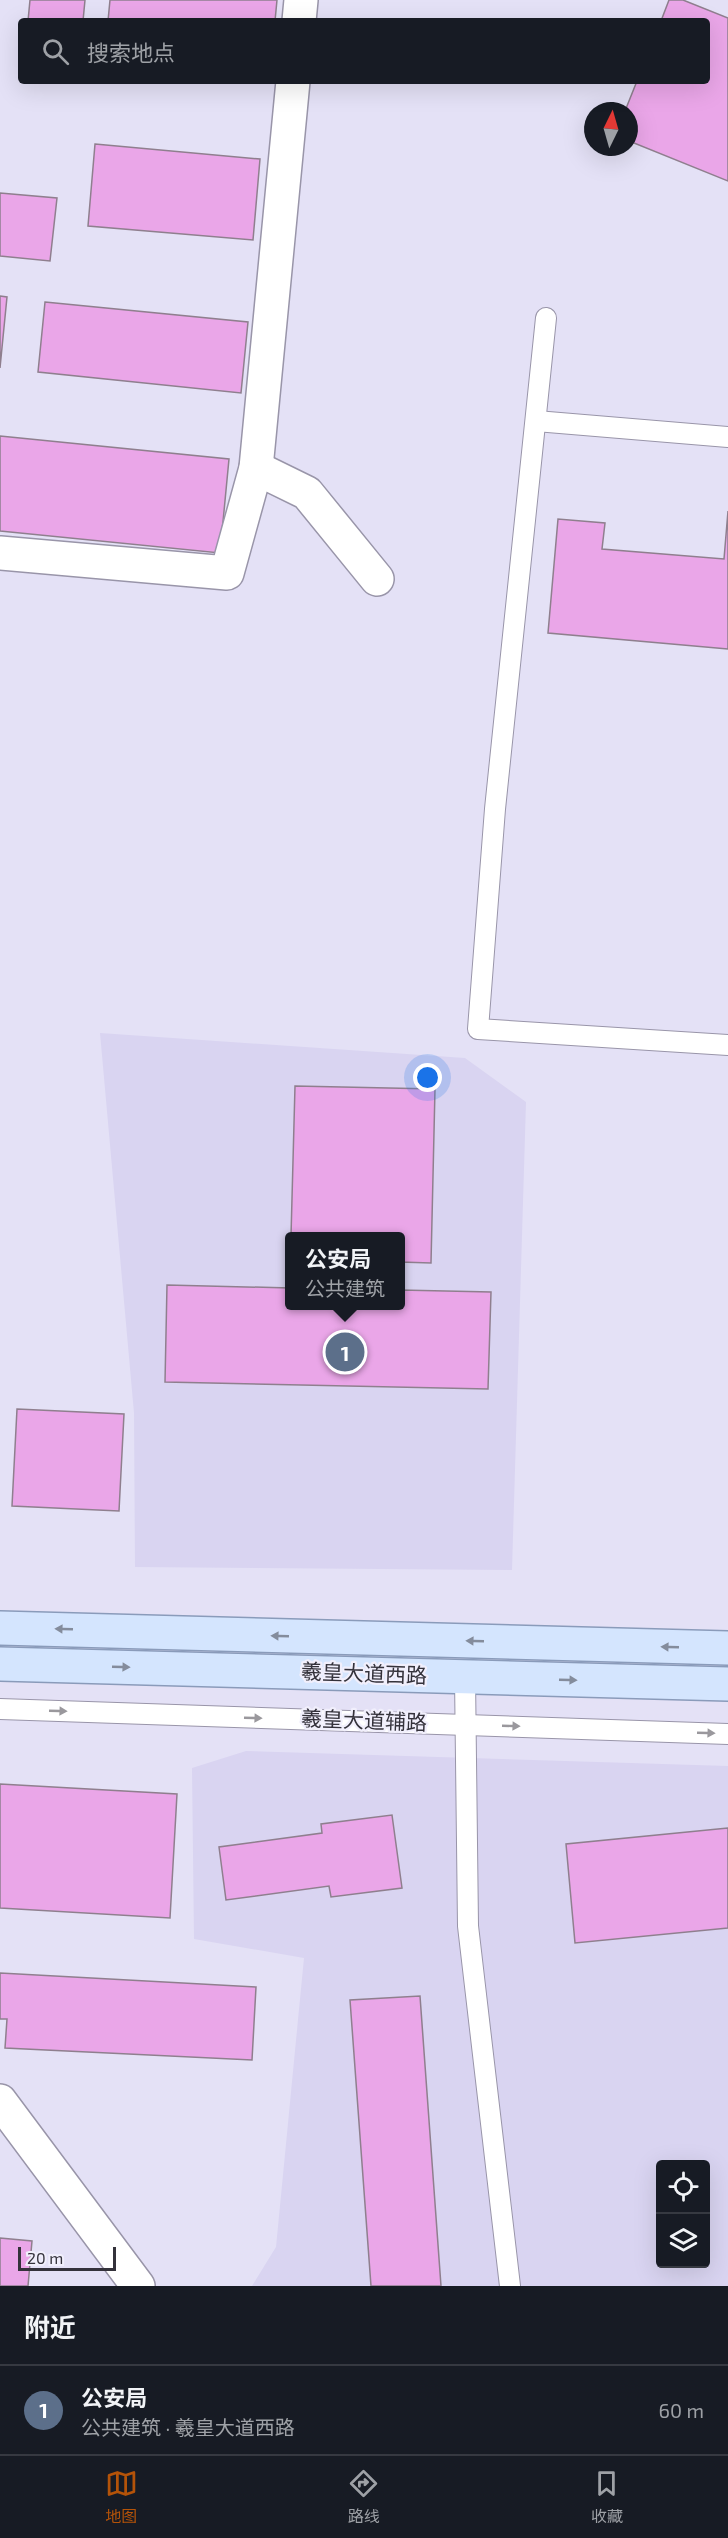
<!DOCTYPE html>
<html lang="zh">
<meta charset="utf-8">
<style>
:root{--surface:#171b24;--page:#20242c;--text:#f1f3f6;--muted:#9ea1a6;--line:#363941;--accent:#b45309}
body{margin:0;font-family:"Exo 2","Noto Sans SC",sans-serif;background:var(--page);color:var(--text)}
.controls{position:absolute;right:18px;bottom:18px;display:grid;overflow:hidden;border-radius:6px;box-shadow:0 6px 24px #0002}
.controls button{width:54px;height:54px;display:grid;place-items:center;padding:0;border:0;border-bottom:2px solid var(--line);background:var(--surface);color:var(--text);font:30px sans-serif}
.compass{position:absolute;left:584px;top:102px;width:54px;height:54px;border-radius:50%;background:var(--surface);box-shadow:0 6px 24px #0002;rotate:5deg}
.scale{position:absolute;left:18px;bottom:15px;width:98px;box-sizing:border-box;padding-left:6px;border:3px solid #34323b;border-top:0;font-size:16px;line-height:21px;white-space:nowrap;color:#34323b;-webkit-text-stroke:4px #f1effc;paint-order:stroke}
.you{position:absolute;left:428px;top:1078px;width:21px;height:21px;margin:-15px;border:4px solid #fff;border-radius:50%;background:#1a73e8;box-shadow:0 0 0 9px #1a73e833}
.badge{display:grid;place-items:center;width:39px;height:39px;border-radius:50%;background:var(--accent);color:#fff;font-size:20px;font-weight:700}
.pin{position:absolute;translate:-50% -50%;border:3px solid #fff;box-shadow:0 2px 6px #0006}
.popup{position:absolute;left:285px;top:1232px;width:120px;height:78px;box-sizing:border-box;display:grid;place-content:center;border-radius:6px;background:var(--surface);filter:drop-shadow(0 2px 4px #0005);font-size:20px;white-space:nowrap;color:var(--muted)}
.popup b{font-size:22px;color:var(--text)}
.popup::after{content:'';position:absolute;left:50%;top:100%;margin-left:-12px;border:12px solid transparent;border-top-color:var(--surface)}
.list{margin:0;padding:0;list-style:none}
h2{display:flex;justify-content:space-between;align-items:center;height:78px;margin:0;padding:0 24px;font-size:26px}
h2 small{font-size:20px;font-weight:400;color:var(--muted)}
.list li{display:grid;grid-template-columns:39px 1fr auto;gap:18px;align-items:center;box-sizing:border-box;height:90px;padding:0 24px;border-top:2px solid var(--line)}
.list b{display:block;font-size:22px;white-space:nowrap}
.list p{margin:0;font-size:20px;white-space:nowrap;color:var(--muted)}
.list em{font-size:20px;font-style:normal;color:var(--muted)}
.icon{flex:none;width:33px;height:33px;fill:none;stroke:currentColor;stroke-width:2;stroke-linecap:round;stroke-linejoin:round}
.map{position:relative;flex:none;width:728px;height:2286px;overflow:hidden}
.search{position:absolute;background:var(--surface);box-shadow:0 6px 24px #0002;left:18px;right:18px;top:18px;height:66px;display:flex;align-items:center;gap:15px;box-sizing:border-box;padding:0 21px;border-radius:6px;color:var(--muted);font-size:22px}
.sheet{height:168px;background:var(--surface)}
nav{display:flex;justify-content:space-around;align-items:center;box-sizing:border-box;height:84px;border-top:2px solid var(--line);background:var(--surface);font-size:16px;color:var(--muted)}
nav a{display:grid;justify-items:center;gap:3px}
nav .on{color:var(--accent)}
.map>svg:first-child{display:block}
.built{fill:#d9d4f1;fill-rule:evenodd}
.building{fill:#eaa6e8;stroke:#8f7f8e;stroke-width:1.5}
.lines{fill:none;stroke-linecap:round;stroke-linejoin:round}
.service-casing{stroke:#9995a9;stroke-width:22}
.minor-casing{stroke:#9995a9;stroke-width:36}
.primary-casing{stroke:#8a9bba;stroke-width:36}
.service{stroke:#fff;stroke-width:20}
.minor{stroke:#fff;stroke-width:33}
.primary{stroke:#d4e5fe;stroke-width:33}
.oneway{fill:#848c9c}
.oneway2{fill:#9a989d}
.labels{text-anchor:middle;stroke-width:4.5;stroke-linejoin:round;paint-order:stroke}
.street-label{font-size:21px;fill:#34323b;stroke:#f1effc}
</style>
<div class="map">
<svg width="728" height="2286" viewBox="0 0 728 2286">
<rect width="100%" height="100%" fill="#e4e1f6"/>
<g class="built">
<path d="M100,1033L465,1058L526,1102L512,1570L135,1567L134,1413ZM290,1236H400V1306H290Z"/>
<path d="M246,1751L728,1766V2286H252L276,2247L304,1958L194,1939L192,1768ZM660,2164H706V2264H660Z"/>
</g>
<g class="building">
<polygon points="30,0 85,0 83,21 28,21"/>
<polygon points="110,0 277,0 275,21 108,21"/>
<polygon points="669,0 683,0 728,18 728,181 629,141 629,111 625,111 637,81 707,81 707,21 661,21"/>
<polygon points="95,144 260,159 253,240 88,226"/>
<polygon points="0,193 57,198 50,261 0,256"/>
<polygon points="0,296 7,297 0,368"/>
<polygon points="45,302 248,322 241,393 38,372"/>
<polygon points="0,436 229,459 220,553 0,531"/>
<polygon points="728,511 728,649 548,633 558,519 605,523 602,549 724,559"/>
<polygon points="295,1086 435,1089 431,1263 400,1262 400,1236 291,1236"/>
<polygon points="167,1285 290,1288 290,1306 400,1306 400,1290 491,1292 488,1389 165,1382"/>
<polygon points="17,1409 124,1414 119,1511 12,1506"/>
<polygon points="0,1784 177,1794 170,1918 0,1908"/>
<polygon points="392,1815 402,1888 331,1897 329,1886 226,1900 219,1847 322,1833 321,1824"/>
<polygon points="728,1828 728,1928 575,1943 566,1844"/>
<polygon points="0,1973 256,1987 252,2060 5,2048 7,2019 0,2019"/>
<polygon points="420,1996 441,2286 371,2286 350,2000"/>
<polygon points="0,2238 32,2241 28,2286 0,2286"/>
</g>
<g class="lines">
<g class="service-casing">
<g id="service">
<polyline points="546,318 495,809 478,1029 728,1045"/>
<polyline points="536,421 728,437"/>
<polyline points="465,1677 468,1926 510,2286"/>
<polyline points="0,1709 728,1734"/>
</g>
</g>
<g class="minor-casing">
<g id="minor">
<polyline points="299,21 301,0"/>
<polyline points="256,468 307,493 377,579"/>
<polyline points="0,553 227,573 256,468 293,81"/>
<polyline points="0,2101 138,2286"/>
</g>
</g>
<g class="primary-casing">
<g id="primary">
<polyline points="0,1628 728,1648"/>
<polyline points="0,1664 728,1684"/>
</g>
</g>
<use href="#service" class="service"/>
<use href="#minor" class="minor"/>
<use href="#primary" class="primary"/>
</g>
<defs><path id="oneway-solid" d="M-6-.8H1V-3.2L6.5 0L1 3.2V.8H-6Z" transform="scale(1.5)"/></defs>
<g class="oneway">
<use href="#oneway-solid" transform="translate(64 1629) rotate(-178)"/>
<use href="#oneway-solid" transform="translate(280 1636) rotate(-178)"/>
<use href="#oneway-solid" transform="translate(475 1641) rotate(-178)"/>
<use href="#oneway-solid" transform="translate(670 1647) rotate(-178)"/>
<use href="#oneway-solid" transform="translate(121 1667) rotate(2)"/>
<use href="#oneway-solid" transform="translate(568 1680) rotate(2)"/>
</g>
<g class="oneway2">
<use href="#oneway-solid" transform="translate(58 1711) rotate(2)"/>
<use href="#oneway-solid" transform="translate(253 1718) rotate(2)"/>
<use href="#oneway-solid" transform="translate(511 1726) rotate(2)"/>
<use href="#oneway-solid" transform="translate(706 1733) rotate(2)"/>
</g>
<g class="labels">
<g class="street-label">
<text transform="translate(364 1674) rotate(2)" y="7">羲皇大道西路</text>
<text transform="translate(364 1721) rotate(2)" y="7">羲皇大道辅路</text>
</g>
</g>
</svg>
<div class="controls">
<button><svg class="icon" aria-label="locate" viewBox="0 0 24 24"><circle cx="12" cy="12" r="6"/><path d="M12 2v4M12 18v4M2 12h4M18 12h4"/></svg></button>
<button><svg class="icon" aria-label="layers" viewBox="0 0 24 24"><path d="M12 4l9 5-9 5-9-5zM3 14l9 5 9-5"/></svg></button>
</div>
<svg class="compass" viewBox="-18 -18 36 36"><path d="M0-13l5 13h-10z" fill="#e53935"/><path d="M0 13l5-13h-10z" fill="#9ea1a6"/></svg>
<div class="scale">20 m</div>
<div class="you"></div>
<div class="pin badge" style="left:345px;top:1352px;background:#5c6f8a">1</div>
<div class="popup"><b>公安局</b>公共建筑</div>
<div class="search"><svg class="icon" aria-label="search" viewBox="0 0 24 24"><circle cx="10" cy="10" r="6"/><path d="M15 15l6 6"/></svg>搜索地点</div>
</div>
<section class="sheet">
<h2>附近<small></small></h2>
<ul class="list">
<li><span class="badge" style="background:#5c6f8a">1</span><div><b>公安局</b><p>公共建筑 · 羲皇大道西路</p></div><em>60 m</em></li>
</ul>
</section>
<nav>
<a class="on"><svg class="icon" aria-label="map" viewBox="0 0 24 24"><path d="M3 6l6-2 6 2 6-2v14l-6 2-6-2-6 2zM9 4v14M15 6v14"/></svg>地图</a>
<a><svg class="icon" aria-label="directions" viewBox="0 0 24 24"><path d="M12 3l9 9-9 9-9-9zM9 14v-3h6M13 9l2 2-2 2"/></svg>路线</a>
<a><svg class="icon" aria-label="saved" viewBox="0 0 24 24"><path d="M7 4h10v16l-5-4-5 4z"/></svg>收藏</a>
</nav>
